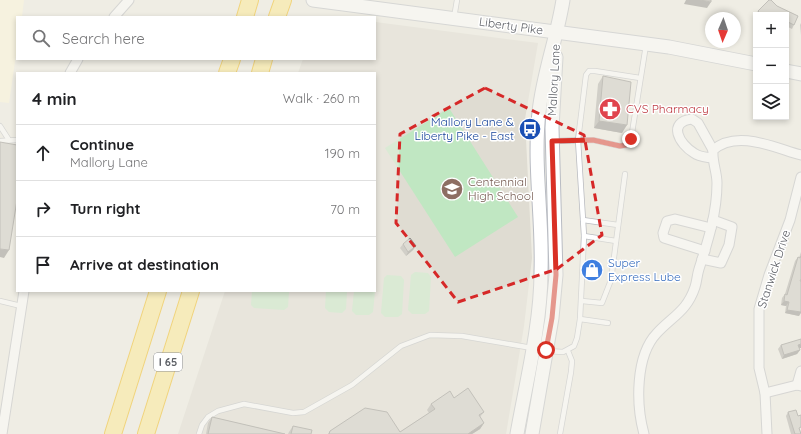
<!DOCTYPE html>
<meta charset="utf-8">
<style>
:root{--surface:#fff;--page:#f6f6f6;--text:#202124;--muted:#757577;--line:#e0e0e0}
body{margin:0;font-family:Quicksand,sans-serif;background:var(--page);color:var(--text)}
.controls{position:absolute;right:12px;top:12px;display:grid;overflow:hidden;border-radius:0px;box-shadow:0 2px 6px #0003}
.controls button{width:36px;height:36px;display:grid;place-items:center;padding:0;border:0;border-bottom:1px solid var(--line);background:var(--surface);color:var(--text);font:20px sans-serif}
.compass{position:absolute;left:705px;top:12px;width:36px;height:36px;border-radius:50%;background:var(--surface);box-shadow:0 2px 6px #0003;rotate:182deg}
.stop{position:absolute;width:12px;height:12px;margin:-9px;border:3px solid #d93025;border-radius:50%;background:#fff}
.stop.end{background:#d93025;border-color:#fff;box-shadow:0 1px 4px #0008}
.list{margin:0;padding:0;list-style:none}
h2{display:flex;justify-content:space-between;align-items:center;height:52px;margin:0;padding:0 16px;font-size:17px}
h2 small{font-size:13px;font-weight:400;color:var(--muted)}
.list li{display:grid;grid-template-columns:26px 1fr auto;gap:12px;align-items:center;box-sizing:border-box;height:56px;padding:0 16px;border-top:1px solid var(--line)}
.list b{display:block;font-size:15px;white-space:nowrap}
.list p{margin:0;font-size:13px;white-space:nowrap;color:var(--muted)}
.list em{font-size:13px;font-style:normal;color:var(--muted)}
.icon{flex:none;width:22px;height:22px;fill:none;stroke:currentColor;stroke-width:2;stroke-linecap:round;stroke-linejoin:round}
.map{position:relative;flex:none;width:801px;height:434px;overflow:hidden}
.search{position:absolute;background:var(--surface);box-shadow:0 2px 6px #0003;left:16px;top:16px;width:360px;height:44px;display:flex;align-items:center;gap:10px;box-sizing:border-box;padding:0 14px;border-radius:0px;color:var(--muted);font-size:15px}
.panel{position:absolute;background:var(--surface);box-shadow:0 2px 6px #0003;left:16px;top:72px;width:360px;height:220px;border-radius:0px}
.map>svg:first-child{display:block}
.commercial{fill:#fff8d9}
.education{fill:#dfdcd2}
.garden{fill:#c0e7c2}
.lines{fill:none;stroke-linecap:round;stroke-linejoin:round}
.lane-casing{stroke:#b9bbc0;stroke-width:6}
.street-casing{stroke:#b9bbc0;stroke-width:11}
.secondary-casing{stroke:#b9bcc3;stroke-width:15}
.highway-casing{stroke:#f3b600;stroke-width:18}
.lane{stroke:#fff;stroke-width:4.5}
.street{stroke:#fff;stroke-width:9}
.secondary{stroke:#fff;stroke-width:13}
.highway{stroke:#ffe98b;stroke-width:16}
.wall{fill:#aeaba6}
.shaded-wall{fill:#8d8b87}
.building{fill:#cac7c1;stroke:#8d8b87}
.route{stroke:#d93025;stroke-width:5}
.marked{fill:none;stroke:#d62828;stroke-width:3;stroke-dasharray:8 5;stroke-linejoin:round}
.labels{text-anchor:middle;stroke-width:3;stroke-linejoin:round;paint-order:stroke}
.shield{fill:#fff;stroke:#8d8f93;stroke-width:1}
.shield-label{font-size:11px;font-weight:bold;fill:#5c5f65}
.street-label{font-size:12px;fill:#5c5f65;stroke:#fff}
.health-label{font-size:12px;fill:#be3a42;stroke:#fff;text-anchor:start}
.transit-label{font-size:12px;fill:#164399;stroke:#fff;text-anchor:end}
.education-label{font-size:12px;fill:#785e54;stroke:#fff;text-anchor:start}
.shop-label{font-size:12px;fill:#366cbe;stroke:#fff;text-anchor:start}
</style>
<div class="map">
<svg width="801" height="434" viewBox="0 0 801 434">
<rect width="100%" height="100%" fill="#efede4"/>
<polygon class="commercial" points="0,0 24,0 22,17 17,17 17,48 9,103 0,102"/>
<polygon class="education" points="375,22 538,43 525,119 532,258 524,326 506,434 178,434 225,291 375,291 375,73 298,73 303,59 375,59"/>
<g class="garden">
<polygon points="449,108 518,217 455,257 385,148"/>
<polygon points="415,272 428,273 431,277 429,311 425,314 412,314 408,310 411,275"/>
<polygon points="387,275 401,276 404,280 402,314 398,317 385,317 381,313 384,278"/>
<polygon points="252,291 289,291 288,307 284,310 254,308 251,305"/>
<polygon points="326,291 347,291 346,309 342,313 329,312 325,308"/>
<polygon points="354,291 375,291 373,312 369,315 356,315 352,311"/>
</g>
<g class="lines">
<g class="lane-casing">
<g id="lane">
<polyline points="454,18 457,0"/>
<polyline points="0,126 9,140"/>
<polyline points="0,141 17,140"/>
<polyline points="554,141 593,140 620,146 626,145 631,139 646,45"/>
<polyline points="583,220 618,225"/>
<polyline points="584,236 616,241"/>
<polyline points="0,301 21,306"/>
<polyline points="582,301 602,303 611,280 625,174"/>
<polyline points="580,319 608,323"/>
<polyline points="547,351 563,352 574,346 577,338 580,319 584,236 578,140 586,75 589,71 595,71 640,78"/>
<polyline points="199,434 202,425 208,417 218,411 244,404 293,413 304,412 352,385 401,346 430,335 462,336 532,348"/>
<polyline points="560,434 571,372 572,361 568,351"/>
</g>
</g>
<g class="street-casing">
<g id="street">
<polyline points="114,17 129,0"/>
<polyline points="70,73 78,59"/>
<path d="M712,158C706,157 699,157 694,153C679,144 667,122 692,119L698,123L713,150"/>
<polyline points="705,251 664,238 663,233 667,221 675,219 711,228"/>
<polyline points="702,259 721,263 729,245 732,227 713,220"/>
<polyline points="797,385 801,371"/>
<polyline points="765,393 797,385 801,386"/>
<polyline points="2,434 24,291"/>
<path d="M644,434C636,405 635,356 657,333C673,316 687,311 695,287C697,281 697,275 699,269C708,241 717,213 717,183C717,172 712,162 713,150C737,129 775,148 801,155"/>
<polyline points="767,434 765,393 759,368 759,309 769,275 790,220 801,177"/>
</g>
</g>
<g class="secondary-casing">
<g id="secondary">
<polyline points="313,0 669,47 756,64"/>
<polyline points="786,71 801,74"/>
<path d="M517,434C526,383 541,324 541,272C543,219 533,165 539,112C543,74 557,38 563,0"/>
<polyline points="532,434 552,318 556,275 552,128 556,57"/>
</g>
</g>
<g class="highway-casing">
<g id="highway">
<polyline points="245,17 250,0"/>
<polyline points="277,17 283,0"/>
<polyline points="227,73 232,59"/>
<polyline points="260,73 264,59"/>
<polyline points="113,434 158,291"/>
<polyline points="146,434 191,291"/>
</g>
</g>
<use href="#lane" class="lane"/>
<use href="#street" class="street"/>
<use href="#secondary" class="secondary"/>
<use href="#highway" class="highway"/>
</g>
<g class="wall">
<polygon points="769,0 771,0 777,6 798,16 792,29 786,26 786,15 756,15 756,16 755,14"/>
<polygon points="801,23 801,35 800,25"/>
<polygon points="603,76 622,133 594,128 598,84"/>
<polygon points="403,244 416,246 413,250 406,256 400,248"/>
<polygon points="801,252 801,279 800,281 799,316 785,313 786,306 781,305 782,298 785,294 795,261 798,257 799,258"/>
<polygon points="781,345 799,348 800,350 797,354 782,359 778,349"/>
<polygon points="454,398 484,412 480,417 484,423 480,429 472,434 328,434 330,431 400,432 429,413 427,410 431,404"/>
<polygon points="788,412 800,430 801,434 791,434 786,416"/>
<polygon points="212,417 285,434 206,434 208,423"/>
<polygon points="293,426 311,434 288,434 289,432"/>
</g>
<g class="shaded-wall">
<polygon points="686,0 700,0 711,2 707,8 684,4"/>
<polygon points="599,121 627,125 622,133 594,128"/>
<polygon points="416,246 413,250 406,256 408,252"/>
<polygon points="0,249 9,250 4,258 0,257"/>
<polygon points="784,301 789,302 786,306 781,305"/>
<polygon points="787,310 801,312 801,313 799,316 785,313"/>
<polygon points="801,344 801,348 795,348 798,345"/>
<polygon points="800,350 797,354 782,359 784,355"/>
<polygon points="484,423 480,429 472,434 468,434"/>
</g>
<g class="building">
<polygon points="700,0 711,0 711,2"/>
<polygon points="769,0 771,0 777,6 798,16 794,25 786,21 786,15 774,15 772,14 771,15 762,15 758,11"/>
<polygon points="603,76 631,82 627,125 599,121"/>
<polygon points="0,142 17,145 17,200 9,250 0,249"/>
<polygon points="410,238 416,246 408,252 403,244"/>
<polygon points="801,256 801,279 800,281 801,281 801,312 787,310 789,302 784,301 785,294 787,295 798,257 800,258"/>
<polygon points="801,339 801,344 798,345 800,350 784,355 781,345"/>
<polygon points="468,388 484,412 479,415 484,423 468,434 329,434 330,431 365,408 387,412 400,432 435,409 431,404 450,391 454,398"/>
<polygon points="796,410 798,416 801,415 801,427 799,428 801,434 795,434 788,412"/>
<polygon points="212,417 285,434 208,434"/>
<polygon points="293,426 312,430 311,434 291,434"/>
</g>
<g class="lines">
<polyline class="route" points="546,350 552,318 556,275 552,141 593,140 620,146 626,145 631,139"/>
</g>
<path d="M0 0H801V434H0ZM485,88L584,135L602,235L557,269L458,302L396,223L400,134Z" fill="#efede4" fill-opacity=".55" fill-rule="evenodd"/>
<path class="marked" d="M485,88L584,135L602,235L557,269L458,302L396,223L400,134Z"/>
<defs>
<g id="pharmacy-disc" transform="scale(1.15)"><circle r="9.5" fill="#e0444e" stroke="#fff"/><path d="M-2-6h4v4h4v4h-4v4h-4v-4h-4v-4h4Z" fill="#fff"/></g>
<g id="bus-disc" transform="scale(1.15)"><circle r="9.5" fill="#1a4fb4" stroke="#fff"/><path d="M-5-6H5V4H4V6H2V4H-2V6H-4V4H-5ZM-3.5-4V0h7V-4ZM-3.5 1.2v1.5H-2V1.2ZM2 1.2v1.5H3.5V1.2Z" fill="#fff"/></g>
<g id="school-disc" transform="scale(1.15)"><circle r="9.5" fill="#8d6e63" stroke="#fff"/><path d="M0-5L7-2L0 1L-7-2ZM-4 1L0 2.5L4 1V4Q0 6-4 4Z" fill="#fff"/></g>
<g id="shop-disc" transform="scale(1.15)"><circle r="9.5" fill="#3f7fe0" stroke="#fff"/><path d="M-5-2.5h2.3a2.7 3.5 0 0 1 5.4 0H5L5.5 6h-11ZM-1.5-2.5h3a1.5 2.3 0 0 0-3 0Z" fill="#fff"/></g>
</defs>
<g fill-rule="evenodd">
<use href="#pharmacy-disc" x="610" y="109"/>
<use href="#bus-disc" x="530" y="129"/>
<use href="#school-disc" x="452" y="189"/>
<use href="#shop-disc" x="592" y="270"/>
</g>
<g class="labels">
<rect class="shield" x="154" y="353" width="28" height="18" rx="3"/>
<g class="shield-label">
<text x="168" y="366">I 65</text>
</g>
<g class="street-label">
<text transform="translate(511 26) rotate(8)" y="4">Liberty Pike</text>
<text transform="translate(554 80) rotate(-87)" y="4">Mallory Lane</text>
<text transform="translate(774 269) rotate(-72)" y="4">Stanwick Drive</text>
</g>
<g class="health-label">
<text x="626" y="113">CVS Pharmacy</text>
</g>
<g class="transit-label">
<text x="514" y="126">Mallory Lane &amp;<tspan x="514" dy="14">Liberty Pike - East</tspan></text>
</g>
<g class="education-label">
<text x="468" y="186">Centennial<tspan x="468" dy="14">High School</tspan></text>
</g>
<g class="shop-label">
<text x="608" y="267">Super<tspan x="608" dy="14">Express Lube</tspan></text>
</g>
</g>
</svg>
<div class="controls">
<button>+</button>
<button>−</button>
<button><svg class="icon" aria-label="layers" viewBox="0 0 24 24"><path d="M12 4l9 5-9 5-9-5zM3 14l9 5 9-5"/></svg></button>
</div>
<svg class="compass" viewBox="-18 -18 36 36"><path d="M0-13l5 13h-10z" fill="#e53935"/><path d="M0 13l5-13h-10z" fill="#757577"/></svg>
<div class="stop" style="left:546px;top:350px"></div>
<div class="stop end" style="left:631px;top:139px"></div>
<div class="search"><svg class="icon" aria-label="search" viewBox="0 0 24 24"><circle cx="10" cy="10" r="6"/><path d="M15 15l6 6"/></svg>Search here</div>
<section class="panel">
<h2>4 min<small>Walk · 260 m</small></h2>
<ul class="list">
<li><svg class="icon" aria-label="ahead" viewBox="0 0 24 24"><path d="M12 20V5M6 11l6-6 6 6"/></svg><div><b>Continue</b><p>Mallory Lane</p></div><em>190 m</em></li>
<li><svg class="icon" aria-label="right" viewBox="0 0 24 24"><path d="M7 20v-9h11M14 6l5 5-5 5"/></svg><div><b>Turn right</b></div><em>70 m</em></li>
<li><svg class="icon" aria-label="arrive" viewBox="0 0 24 24"><path d="M6 21V4h12l-3 4 3 4H6"/></svg><div><b>Arrive at destination</b></div></li>
</ul>
</section>
</div>
